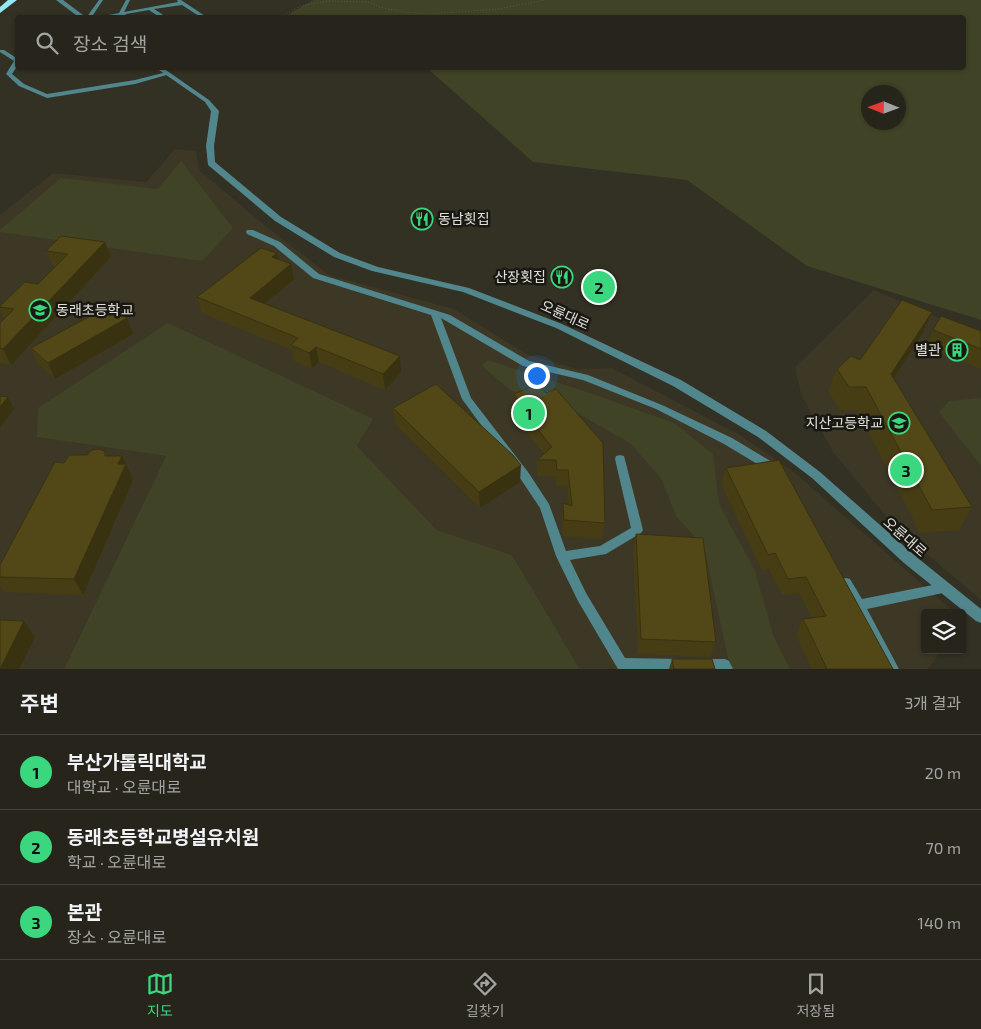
<!DOCTYPE html>
<html lang="ko">
<meta charset="utf-8">
<style>
:root{--surface:#26241b;--page:#2e2c24;--text:#f1f3f6;--muted:#a4a4a3;--line:#42413a;--accent:#3bd77e}
body{margin:0;font-family:"Exo 2","Noto Sans KR",sans-serif;background:var(--page);color:var(--text)}
.controls{position:absolute;right:15px;bottom:15px;display:grid;overflow:hidden;border-radius:5px;box-shadow:0 1px 4px #0004}
.controls button{width:45px;height:45px;display:grid;place-items:center;padding:0;border:0;border-bottom:1px solid var(--line);background:var(--surface);color:var(--text);font:25px sans-serif}
.compass{position:absolute;left:861px;top:85px;width:45px;height:45px;border-radius:50%;background:var(--surface);box-shadow:0 1px 4px #0004;rotate:271deg}
.you{position:absolute;left:536px;top:375px;width:18px;height:18px;margin:-12px;border:4px solid #fff;border-radius:50%;background:#1a73e8;box-shadow:0 0 0 8px #1a73e833}
.badge{display:grid;place-items:center;width:32px;height:32px;border-radius:50%;background:var(--accent);color:#111;font-size:16px;font-weight:700}
.pin{position:absolute;translate:-50% -50%;border:2px solid #fff;box-shadow:0 1px 5px #0006}
.list{margin:0;padding:0;list-style:none}
h2{display:flex;justify-content:space-between;align-items:center;height:65px;margin:0;padding:0 20px;font-size:21px}
h2 small{font-size:16px;font-weight:400;color:var(--muted)}
.list li{display:grid;grid-template-columns:32px 1fr auto;gap:15px;align-items:center;box-sizing:border-box;height:75px;padding:0 20px;border-top:1px solid var(--line)}
.list b{display:block;font-size:19px;white-space:nowrap}
.list p{margin:0;font-size:16px;white-space:nowrap;color:var(--muted)}
.list em{font-size:16px;font-style:normal;color:var(--muted)}
.icon{flex:none;width:28px;height:28px;fill:none;stroke:currentColor;stroke-width:2;stroke-linecap:round;stroke-linejoin:round}
.map{position:relative;flex:none;width:981px;height:669px;overflow:hidden}
.search{position:absolute;background:var(--surface);box-shadow:0 1px 4px #0004;left:15px;right:15px;top:15px;height:55px;display:flex;align-items:center;gap:12px;box-sizing:border-box;padding:0 18px;border-radius:5px;color:var(--muted);font-size:19px}
.sheet{height:290px;background:var(--surface)}
nav{display:flex;justify-content:space-around;align-items:center;box-sizing:border-box;height:70px;border-top:1px solid var(--line);background:var(--surface);font-size:14px;color:var(--muted)}
nav a{display:grid;justify-items:center;gap:2px}
nav .on{color:var(--accent)}
.map>svg:first-child{display:block}
.built{fill:#3c3825}
.green{fill:#414326;fill-rule:evenodd}
.lines{fill:none;stroke-linecap:round;stroke-linejoin:round}
.path{stroke:#6e6c61;stroke-width:1;stroke-dasharray:0.5 2.5;stroke-linecap:butt}
.service{fill:#52868d;fill-rule:evenodd}
.tertiary{fill:#52868d;fill-rule:evenodd}
.trunk{fill:#93e7f1;fill-rule:evenodd}
.wall{fill:#463d14}
.shaded-wall{fill:#393210}
.building{fill:#514717;stroke:#393210}
.labels{text-anchor:middle;stroke-width:5;stroke-linejoin:round;paint-order:stroke}
.poi-label{font-size:14px;fill:#e1e0d8;stroke:#191813;text-anchor:end}
.street-label{font-size:14px;fill:#e1e0d8;stroke:#191813}
</style>
<div class="map">
<svg width="981" height="669" viewBox="0 0 981 669">
<rect width="100%" height="100%" fill="#333024"/>
<g class="built">
<polygon points="175,149 196,151 199,170 263,224 329,275 454,309 528,355 578,369 612,368 740,435 794,472 955,613 925,613 925,650 942,650 928,669 580,669 512,555 437,530 357,446 373,419 38,408 38,437 166,456 64,669 0,669 0,215 53,173 146,182"/>
<polygon points="874,290 981,336 981,600 894,526 833,452 801,394 795,367"/>
</g>
<g class="green">
<path d="M313,0H981V320L807,266L687,180L533,162L427,68H964V18L284,17ZM898,92V122H868V92Z"/>
<polygon points="181,161 233,228 202,261 0,232 0,230 61,178 158,189"/>
<polygon points="168,323 373,419 357,446 437,530 512,555 580,669 64,669 166,456 37,437 38,408"/>
<polygon points="487,360 590,393 674,423 713,454 719,504 755,571 773,635 790,669 732,669 728,658 704,547 676,516 661,478 631,444 550,397 524,396 510,390 482,366"/>
<polygon points="981,398 981,466 939,412 949,401"/>
</g>
<g class="lines">
<g class="path">
<polyline points="279,18 300,6 328,1 368,2 379,7 403,12 432,14 498,9 545,0"/>
<polyline points="179,69 186,68"/>
</g>
<g class="service">
<polygon points="99,0 103,0 91,18 86,18"/>
<path d="M126,0H130L124,12L178,2L177,0H181L208,18H202L182,5L154,9L168,18H161L149,10L126,14L124,17C116,14 103,18 94,18L119,13Z"/>
<polygon points="0,50 4,50 18,59 18,65 12,74 24,84 47,94 135,80 167,72 170,74 135,84 47,98 19,86 6,74 14,61 0,52"/>
<polygon points="247,230 253,230 280,242 319,274 450,315 529,361 588,375 662,405 732,438 777,465 778,468 777,471 773,472 769,471 724,444 656,409 583,380 523,366 441,318 471,398 528,472 549,504 566,551 600,546 631,528 615,459 616,456 620,455 624,456 643,530 641,533 606,554 570,560 586,593 625,658 680,659 684,661 686,665 685,669 618,669 578,601 556,556 540,508 520,478 462,399 431,315 313,278 274,246 247,234 246,232"/>
<polygon points="846,578 850,579 862,599 943,583 947,584 949,588 947,592 943,593 867,609 899,669 886,669 840,583 842,579"/>
<polygon points="703,659 725,659 729,661 733,669 698,669 697,665 699,661"/>
</g>
<g class="tertiary">
<polygon points="56,0 63,0 87,18 80,18"/>
<polygon points="156,68 163,68 209,100 219,111 214,146 215,162 281,217 340,253 378,267 469,288 562,324 681,380 766,431 820,472 914,555 981,609 981,623 976,621 904,563 812,478 758,437 673,386 556,328 463,292 372,271 334,257 275,221 208,165 206,146 211,111 205,102"/>
</g>
<polygon class="trunk" points="8,0 17,0 0,13 0,7"/>
</g>
<g class="wall">
<polygon points="46,251 111,257 11,365 0,363 0,323 4,319 0,310 0,306 38,284 55,266 53,266"/>
<polygon points="278,259 294,279 265,304 401,372 385,390 319,362 312,369 294,361 292,350 202,313 197,297"/>
<polygon points="932,312 922,334 894,378 972,507 959,530 920,533 857,410 840,410 828,391 837,369 860,360"/>
<polygon points="933,330 981,331 981,369 926,346"/>
<polygon points="133,334 55,379 38,364 31,348"/>
<polygon points="538,384 605,523 602,539 563,536 562,519 563,503 569,505 567,486 556,486 555,476 537,476 537,460 544,454 514,416 514,394"/>
<polygon points="393,408 520,482 480,508 395,424"/>
<polygon points="105,451 107,456 125,464 133,480 83,595 4,592 0,586 0,565 64,463 87,455"/>
<polygon points="726,468 893,669 812,669 796,635 803,619 812,618 799,593 782,595 769,569 762,571 721,484"/>
<polygon points="636,534 716,642 710,657 638,654 633,550"/>
<polygon points="672,659 715,669 669,669"/>
</g>
<g class="shaded-wall">
<polygon points="105,242 111,257 11,365 3,349"/>
<polygon points="277,253 280,269 272,257"/>
<polygon points="291,264 294,279 254,313 250,298"/>
<polygon points="932,312 922,334 882,397 891,374"/>
<polygon points="127,318 133,334 55,379 48,363"/>
<polygon points="316,347 319,362 312,369 309,353"/>
<polygon points="400,356 401,372 385,390 383,374"/>
<polygon points="8,397 14,409 0,428 0,407"/>
<polygon points="122,456 133,480 83,595 74,579 118,464"/>
<polygon points="521,465 520,482 480,508 479,492"/>
<polygon points="24,621 35,637 19,669 0,669"/>
</g>
<g class="building">
<polygon points="61,236 105,242 3,349 0,348 0,323 14,309 0,307 0,306 25,282 38,284 68,254 46,251"/>
<polygon points="261,248 277,253 272,257 291,264 250,298 400,356 383,374 316,347 309,353 291,345 298,338 197,297"/>
<polygon points="902,300 932,312 891,374 972,507 932,510 866,387 849,387 837,369 851,356 860,360"/>
<polygon points="109,306 127,318 48,363 31,348"/>
<polygon points="941,316 981,331 981,349 933,330"/>
<polygon points="436,384 513,455 521,465 479,492 393,408"/>
<polygon points="538,384 546,393 556,389 603,443 605,523 564,520 563,503 572,506 568,470 557,470 556,460 537,460 552,447 514,400 517,398 514,394"/>
<polygon points="0,396 8,397 0,407"/>
<polygon points="98,449 105,451 105,456 122,456 118,464 126,464 74,579 0,577 0,565 55,462 64,463 69,455 87,455 92,450"/>
<polygon points="779,460 893,669 827,669 803,619 826,616 806,577 788,579 775,553 768,555 726,468"/>
<polygon points="636,534 703,538 716,642 641,639"/>
<polygon points="0,620 24,621 0,669"/>
<polygon points="672,659 712,659 715,669 674,669"/>
</g>
<defs>
<g id="restaurant-ring" transform="scale(1.125)"><circle r="9.5" fill="#191813" stroke="#3bd77e" stroke-width="1.5"/><path d="M-5-6h1v4h1v-4h1v4h1v-4h1v5L-1.5 .5V6h-2V.5L-5-1ZM5-6V6H3V1.5H1.5Q1.5-4 5-6Z" fill="#3bd77e"/></g>
<g id="school-ring" transform="scale(1.125)"><circle r="9.5" fill="#191813" stroke="#3bd77e" stroke-width="1.5"/><path d="M0-5L7-2L0 1L-7-2ZM-4 1L0 2.5L4 1V4Q0 6-4 4Z" fill="#3bd77e"/></g>
<g id="building-ring" transform="scale(1.125)"><circle r="9.5" fill="#191813" stroke="#3bd77e" stroke-width="1.5"/><path d="M-4-6H4V6H1V3H-1V6H-4ZM-2.5-4.3h1.7v1.8h-1.7ZM.8-4.3h1.7v1.8H.8ZM-2.5-1h1.7V.8h-1.7ZM.8-1h1.7V.8H.8Z" fill="#3bd77e"/></g>
</defs>
<g fill-rule="evenodd">
<use href="#restaurant-ring" x="422" y="219"/>
<use href="#restaurant-ring" x="562" y="277"/>
<use href="#school-ring" x="40" y="310"/>
<use href="#building-ring" x="957" y="350"/>
<use href="#school-ring" x="899" y="423"/>
</g>
<g class="labels">
<g class="poi-label">
<text x="438" y="224" text-anchor="start">동남횟집</text>
<text x="546" y="282">산장횟집</text>
<text x="56" y="315" text-anchor="start">동래초등학교</text>
<text x="941" y="355">별관</text>
<text x="883" y="428">지산고등학교</text>
</g>
<g class="street-label">
<text transform="translate(565 315) rotate(24)" y="5">오륜대로</text>
<text transform="translate(905 537) rotate(41)" y="5">오륜대로</text>
</g>
</g>
</svg>
<div class="controls">
<button><svg class="icon" aria-label="layers" viewBox="0 0 24 24"><path d="M12 4l9 5-9 5-9-5zM3 14l9 5 9-5"/></svg></button>
</div>
<svg class="compass" viewBox="-18 -18 36 36"><path d="M0-13l5 13h-10z" fill="#e53935"/><path d="M0 13l5-13h-10z" fill="#a4a4a3"/></svg>
<div class="you"></div>
<div class="pin badge" style="left:529px;top:413px">1</div>
<div class="pin badge" style="left:599px;top:287px">2</div>
<div class="pin badge" style="left:906px;top:470px">3</div>
<div class="search"><svg class="icon" aria-label="search" viewBox="0 0 24 24"><circle cx="10" cy="10" r="6"/><path d="M15 15l6 6"/></svg>장소 검색</div>
</div>
<section class="sheet">
<h2>주변<small>3개 결과</small></h2>
<ul class="list">
<li><span class="badge">1</span><div><b>부산가톨릭대학교</b><p>대학교 · 오륜대로</p></div><em>20 m</em></li>
<li><span class="badge">2</span><div><b>동래초등학교병설유치원</b><p>학교 · 오륜대로</p></div><em>70 m</em></li>
<li><span class="badge">3</span><div><b>본관</b><p>장소 · 오륜대로</p></div><em>140 m</em></li>
</ul>
</section>
<nav>
<a class="on"><svg class="icon" aria-label="map" viewBox="0 0 24 24"><path d="M3 6l6-2 6 2 6-2v14l-6 2-6-2-6 2zM9 4v14M15 6v14"/></svg>지도</a>
<a><svg class="icon" aria-label="directions" viewBox="0 0 24 24"><path d="M12 3l9 9-9 9-9-9zM9 14v-3h6M13 9l2 2-2 2"/></svg>길찾기</a>
<a><svg class="icon" aria-label="saved" viewBox="0 0 24 24"><path d="M7 4h10v16l-5-4-5 4z"/></svg>저장됨</a>
</nav>
